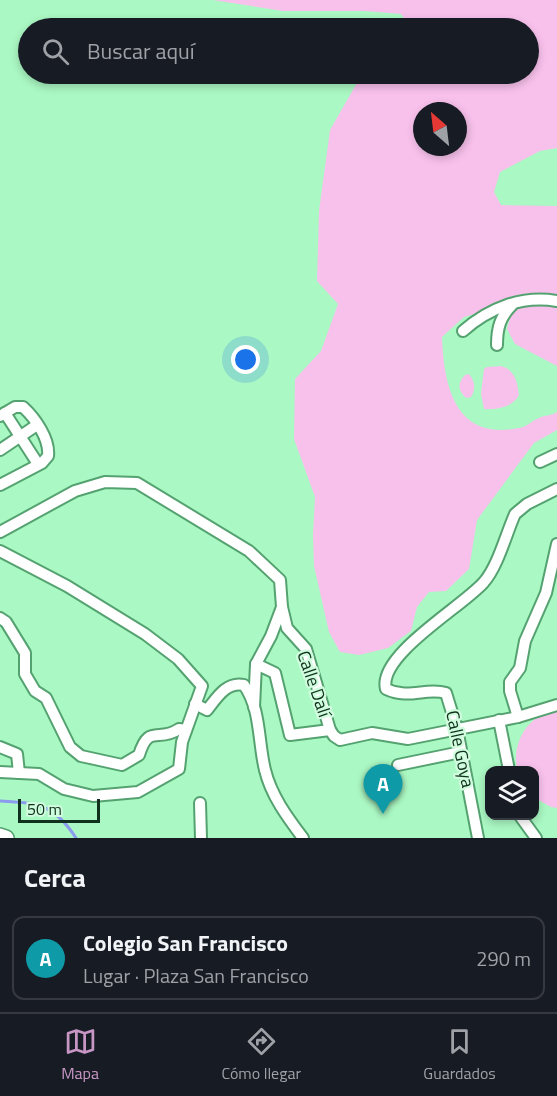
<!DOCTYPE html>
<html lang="es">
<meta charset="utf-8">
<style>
:root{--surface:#171b24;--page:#242831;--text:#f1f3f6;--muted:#9ea1a6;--line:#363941;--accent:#c896c4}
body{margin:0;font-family:"Titillium Web",sans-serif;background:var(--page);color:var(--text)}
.controls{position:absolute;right:18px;bottom:18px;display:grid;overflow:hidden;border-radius:12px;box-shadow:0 3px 9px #0003}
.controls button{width:54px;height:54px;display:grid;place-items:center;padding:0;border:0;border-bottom:2px solid var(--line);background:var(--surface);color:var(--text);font:30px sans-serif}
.compass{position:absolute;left:413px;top:102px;width:54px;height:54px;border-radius:50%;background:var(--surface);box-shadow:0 3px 9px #0003;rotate:332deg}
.scale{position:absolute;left:18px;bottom:15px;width:82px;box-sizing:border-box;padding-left:6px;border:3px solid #10311d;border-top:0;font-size:16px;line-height:21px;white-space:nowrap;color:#10311d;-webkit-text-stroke:4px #d0fddd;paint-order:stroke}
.you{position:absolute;left:246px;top:360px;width:21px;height:21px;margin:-15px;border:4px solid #fff;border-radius:50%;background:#1a73e8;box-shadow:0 0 0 9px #1a73e833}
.badge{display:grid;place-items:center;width:39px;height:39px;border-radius:50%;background:var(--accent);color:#fff;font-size:20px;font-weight:700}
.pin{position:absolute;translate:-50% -50px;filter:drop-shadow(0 2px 3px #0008)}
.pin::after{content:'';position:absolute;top:32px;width:21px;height:18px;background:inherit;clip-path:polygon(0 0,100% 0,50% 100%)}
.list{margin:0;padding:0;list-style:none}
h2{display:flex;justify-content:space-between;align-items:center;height:78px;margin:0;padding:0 24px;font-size:26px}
h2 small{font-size:20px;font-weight:400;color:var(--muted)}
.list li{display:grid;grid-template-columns:39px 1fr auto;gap:18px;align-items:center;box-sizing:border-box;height:84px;margin:0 12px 12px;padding:0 12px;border:2px solid var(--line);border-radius:12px}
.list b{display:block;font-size:22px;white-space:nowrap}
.list p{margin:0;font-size:20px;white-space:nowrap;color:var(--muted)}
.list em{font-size:20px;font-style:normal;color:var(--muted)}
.icon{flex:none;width:33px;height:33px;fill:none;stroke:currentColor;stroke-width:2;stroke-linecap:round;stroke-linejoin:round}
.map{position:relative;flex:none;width:557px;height:838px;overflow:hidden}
.search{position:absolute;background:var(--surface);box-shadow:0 3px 9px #0003;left:18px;right:18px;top:18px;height:66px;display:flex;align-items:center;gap:15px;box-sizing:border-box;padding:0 21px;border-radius:33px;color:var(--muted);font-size:22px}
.sheet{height:174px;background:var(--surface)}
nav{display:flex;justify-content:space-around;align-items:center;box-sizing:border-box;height:84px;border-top:2px solid var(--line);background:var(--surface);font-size:16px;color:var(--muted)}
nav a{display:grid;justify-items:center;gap:3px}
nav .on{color:var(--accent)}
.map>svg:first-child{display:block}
.green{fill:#f8c1ec;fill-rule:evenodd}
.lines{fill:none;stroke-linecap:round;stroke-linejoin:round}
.stream{stroke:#8b9cf0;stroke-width:3}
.minor-casing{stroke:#55a271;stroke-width:14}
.secondary-casing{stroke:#55a271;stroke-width:18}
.minor{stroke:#fff;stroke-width:10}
.secondary{stroke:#fff;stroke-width:15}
.labels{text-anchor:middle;stroke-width:4.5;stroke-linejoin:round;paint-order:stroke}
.street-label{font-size:18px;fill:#10311d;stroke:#d0fddd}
</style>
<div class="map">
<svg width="557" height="838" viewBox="0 0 557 838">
<rect width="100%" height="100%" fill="#aaf8c3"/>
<g class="green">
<path d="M213,0H557V148L540,151L500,172L494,192L501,205L557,206V366L515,344L507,329L514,303L464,317L442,337C444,390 457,443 523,427C529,425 533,420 539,418C545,415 551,416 557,412V430L534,443L477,520L469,569L446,591L429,592L417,607L411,631L388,648L359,655L340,652L329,632L314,566L313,535L315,497L294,439L295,379L321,351L338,304L317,281L319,211L330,130L362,74H528V28H405L409,25L401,14L365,11H283ZM422,111H458V147H422Z"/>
<path d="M501,366C515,370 517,381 519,395C513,407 497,410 484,409L481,394L484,369L487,367Z"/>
<path d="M469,374C475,381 476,389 471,397L466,398C458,391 457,383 465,375Z"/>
<path d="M557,710V808L551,807L535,798L534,770H517C512,742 527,715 557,710Z"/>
</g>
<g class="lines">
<path class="stream" d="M0,801C38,803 54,804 76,838"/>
<g class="minor-casing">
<g id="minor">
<path d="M463,331C489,308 522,295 557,301"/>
<path d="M497,345C497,328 500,317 512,305"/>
<polyline points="5,413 38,464"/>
<path d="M0,416L15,407H23C35,418 50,439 48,456L42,463L0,485"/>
<polyline points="0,450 37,425"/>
<polyline points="540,462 557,454"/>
<polyline points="0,532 75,491 105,482 137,483 249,551 280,580 282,607 271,636 256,664 254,707"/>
<polyline points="0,551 67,586 145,634 178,659 202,686 182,742 179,769 138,792 93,796 64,789 39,774 0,772"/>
<polyline points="282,607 287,628 306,649 330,730 334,736 340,740 372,733 408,739 518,717 557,705"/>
<path d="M0,618L6,622L25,653V674L35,691L46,698L70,747L81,756L122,765L139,755C149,723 158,743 179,729L186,730"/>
<polyline points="256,664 275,673 290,735 330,730"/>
<path d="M195,704L207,710C216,699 226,681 244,685C261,709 258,742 265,770C271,795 287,817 303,838"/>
<polyline points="518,717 510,691 510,682 520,668 525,641 546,593 557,544"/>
<polyline points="499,720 509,770"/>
<polyline points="0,747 17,754 19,773"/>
<polyline points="398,765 461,752"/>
<polyline points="200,803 201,838"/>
<polyline points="520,816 536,838"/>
<path d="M478,838L457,729L446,693C426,687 409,700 386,689C377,655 465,605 484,582C498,566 506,534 515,514L527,504L557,489"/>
</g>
</g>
<g class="secondary-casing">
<polyline id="secondary" points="0,836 6,838"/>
</g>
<use href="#minor" class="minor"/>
<use href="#secondary" class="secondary"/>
</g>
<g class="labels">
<g class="street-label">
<text transform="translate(314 684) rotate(71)" y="6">Calle Dalí</text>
<text transform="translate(460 749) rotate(78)" y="6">Calle Goya</text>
</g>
</g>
</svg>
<div class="controls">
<button><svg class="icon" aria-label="layers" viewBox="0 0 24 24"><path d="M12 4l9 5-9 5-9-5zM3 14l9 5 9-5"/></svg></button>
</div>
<svg class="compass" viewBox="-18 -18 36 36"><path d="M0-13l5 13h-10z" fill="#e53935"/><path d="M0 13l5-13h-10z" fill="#9ea1a6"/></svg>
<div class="scale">50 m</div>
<div class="you"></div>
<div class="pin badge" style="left:383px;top:814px;background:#0f9aa8">A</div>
<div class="search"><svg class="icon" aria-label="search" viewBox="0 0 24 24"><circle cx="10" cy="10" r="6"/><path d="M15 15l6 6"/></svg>Buscar aquí</div>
</div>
<section class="sheet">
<h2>Cerca<small></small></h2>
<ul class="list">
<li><span class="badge" style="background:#0f9aa8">A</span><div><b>Colegio San Francisco</b><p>Lugar · Plaza San Francisco</p></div><em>290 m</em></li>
</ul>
</section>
<nav>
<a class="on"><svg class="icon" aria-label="map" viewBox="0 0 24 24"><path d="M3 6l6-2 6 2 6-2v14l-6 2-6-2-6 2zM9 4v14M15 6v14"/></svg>Mapa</a>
<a><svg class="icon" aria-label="directions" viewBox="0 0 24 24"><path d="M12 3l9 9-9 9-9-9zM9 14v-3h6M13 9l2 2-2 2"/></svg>Cómo llegar</a>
<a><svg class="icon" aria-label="saved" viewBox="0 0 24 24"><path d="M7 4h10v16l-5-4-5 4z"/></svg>Guardados</a>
</nav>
